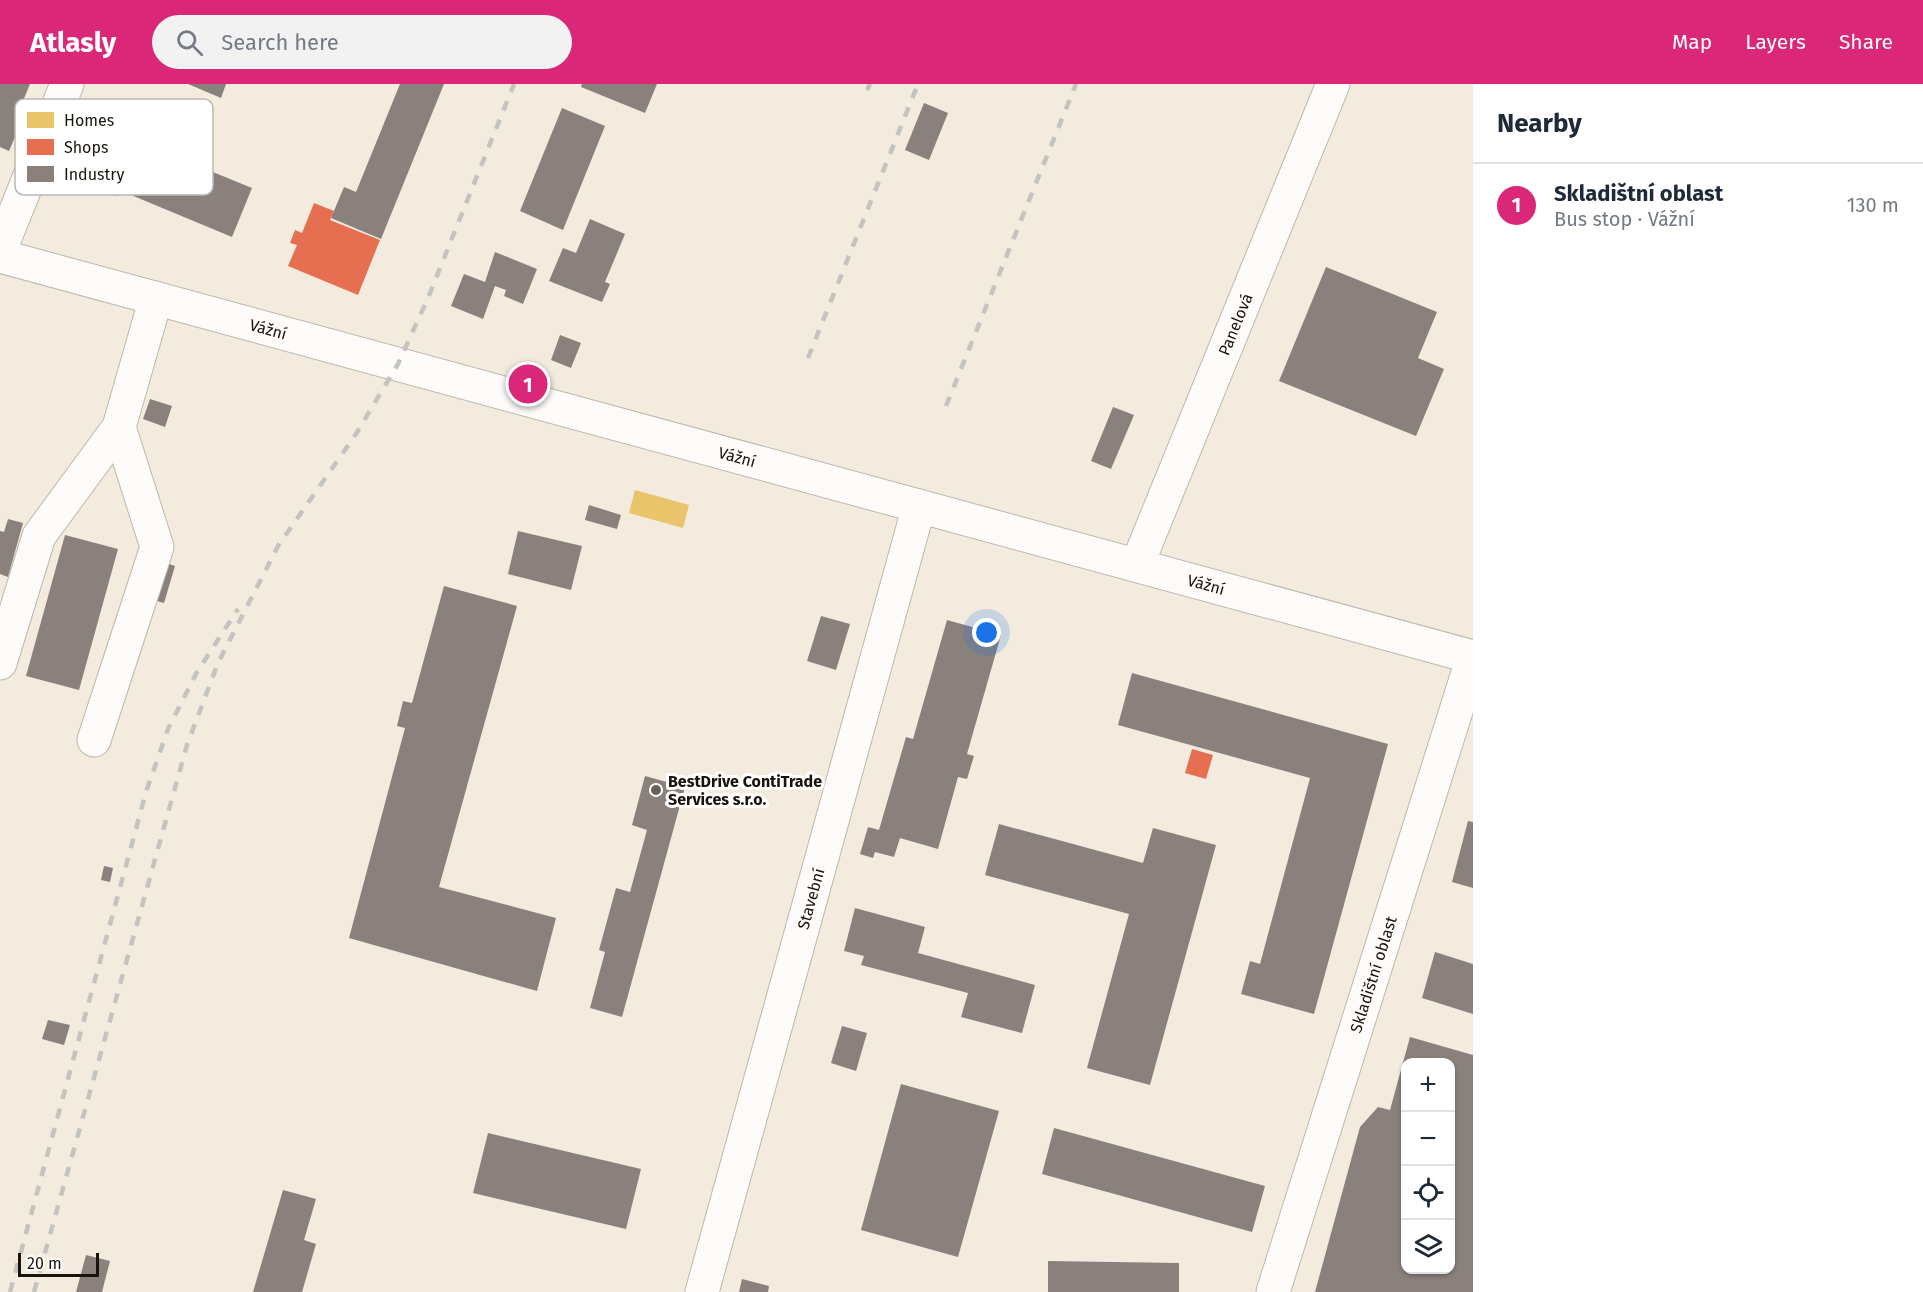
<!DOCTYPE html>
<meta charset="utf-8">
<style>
:root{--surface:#fff;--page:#f2f2f3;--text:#1f2937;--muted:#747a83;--line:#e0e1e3;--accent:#db2777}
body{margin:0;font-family:"Fira Sans",sans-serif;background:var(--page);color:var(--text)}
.controls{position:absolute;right:18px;bottom:18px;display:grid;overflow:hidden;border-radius:12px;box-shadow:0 2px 4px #0004}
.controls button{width:54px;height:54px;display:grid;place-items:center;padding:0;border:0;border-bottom:2px solid var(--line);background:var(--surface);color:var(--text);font:30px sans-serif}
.scale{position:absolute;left:18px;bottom:15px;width:81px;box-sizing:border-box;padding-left:6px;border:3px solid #18140b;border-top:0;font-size:16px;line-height:21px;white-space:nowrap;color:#18140b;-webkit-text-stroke:4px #fff;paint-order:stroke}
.you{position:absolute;left:987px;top:549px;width:21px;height:21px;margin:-15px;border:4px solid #fff;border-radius:50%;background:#1a73e8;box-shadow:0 0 0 9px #1a73e833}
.badge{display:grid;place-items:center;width:39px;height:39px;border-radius:50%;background:var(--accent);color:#fff;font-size:20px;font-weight:700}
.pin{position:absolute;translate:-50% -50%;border:3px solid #fff;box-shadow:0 2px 6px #0006}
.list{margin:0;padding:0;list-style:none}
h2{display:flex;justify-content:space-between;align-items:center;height:78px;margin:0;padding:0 24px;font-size:26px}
h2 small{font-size:20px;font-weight:400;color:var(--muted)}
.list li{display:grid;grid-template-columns:39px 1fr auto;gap:18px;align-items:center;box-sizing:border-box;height:84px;padding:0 24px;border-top:2px solid var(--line)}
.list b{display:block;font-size:22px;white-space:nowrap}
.list p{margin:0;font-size:20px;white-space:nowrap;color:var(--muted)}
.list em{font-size:20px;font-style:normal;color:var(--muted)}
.icon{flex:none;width:33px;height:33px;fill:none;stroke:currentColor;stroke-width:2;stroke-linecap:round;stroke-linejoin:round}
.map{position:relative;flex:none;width:1473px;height:1208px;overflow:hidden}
header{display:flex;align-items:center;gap:36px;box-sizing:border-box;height:84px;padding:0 30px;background:var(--accent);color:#fff}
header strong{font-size:28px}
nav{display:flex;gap:33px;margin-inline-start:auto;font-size:21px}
.search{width:420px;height:54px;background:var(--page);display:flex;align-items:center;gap:15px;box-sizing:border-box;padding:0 21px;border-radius:33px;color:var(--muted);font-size:22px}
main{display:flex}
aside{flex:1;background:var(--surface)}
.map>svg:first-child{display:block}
.homes{fill:#e9c46a}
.shops{fill:#e76f51}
.industry{fill:#8a817c;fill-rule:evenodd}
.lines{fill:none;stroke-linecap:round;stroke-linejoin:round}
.minor-casing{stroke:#bdb7ac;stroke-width:35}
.minor{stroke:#fdfcfa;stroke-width:33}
.rail{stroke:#c5c3bf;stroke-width:4.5;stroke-dasharray:10 10;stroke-linecap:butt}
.poi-dot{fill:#655f55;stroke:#fff;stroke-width:2}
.labels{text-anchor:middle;stroke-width:6;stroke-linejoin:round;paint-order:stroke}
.street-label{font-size:16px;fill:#18140b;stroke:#fff}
.poi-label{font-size:16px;font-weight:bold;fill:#18140b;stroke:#fff;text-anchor:start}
.key{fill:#fff;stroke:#bab8b6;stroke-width:1.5}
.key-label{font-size:16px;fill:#18140b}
</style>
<header>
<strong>Atlasly</strong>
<div class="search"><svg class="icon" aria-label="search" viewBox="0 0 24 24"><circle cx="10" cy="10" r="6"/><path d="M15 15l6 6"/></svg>Search here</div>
<nav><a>Map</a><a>Layers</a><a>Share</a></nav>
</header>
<main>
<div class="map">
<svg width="1473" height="1208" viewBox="0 0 1473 1208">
<rect width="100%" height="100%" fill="#f3ebde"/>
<polygon class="homes" points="635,406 689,421 683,444 629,429"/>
<g class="shops">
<polygon points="314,119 334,127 330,136 380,156 358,211 288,182 297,161 290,159 295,146 302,149"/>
<polygon points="1192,665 1213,671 1206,695 1185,689"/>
</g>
<g class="industry">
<polygon points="0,0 30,0 18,29 24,32 9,67 0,63"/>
<polygon points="188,0 226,0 221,14"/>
<polygon points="400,0 444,0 381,155 331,134 344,103 356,108"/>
<polygon points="582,0 657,0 645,29 581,3"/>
<polygon points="924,19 948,29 929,76 905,66"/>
<polygon points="562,24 605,42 563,146 520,127"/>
<polygon points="85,40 136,61 137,57 252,104 232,153 119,106 116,112 57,87 66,65 73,68"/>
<polygon points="590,135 625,150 605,198 610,200 602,218 549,197 563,164 576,169"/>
<polygon points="495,168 537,185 523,220 504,212 506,206 495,202 483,235 451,222 464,190 485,198"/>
<polygon points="1326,183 1437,228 1418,274 1444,285 1416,352 1279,297"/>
<polygon points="560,251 581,259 571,284 551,276"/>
<polygon points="150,315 172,322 165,343 143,335"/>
<polygon points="1113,323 1134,331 1111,385 1091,377"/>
<polygon points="589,421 621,431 617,445 585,436"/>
<polygon points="8,435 23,439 8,493 0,490 0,447 4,448"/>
<polygon points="518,447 582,462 571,506 508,490"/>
<polygon points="65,451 118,465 79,606 26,592"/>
<polygon points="164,478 175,482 164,519 153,516"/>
<polygon points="444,502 517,522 439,803 556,834 537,907 349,854 405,644 397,642 403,617 412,619"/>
<polygon points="821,532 850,540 836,586 807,577"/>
<polygon points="947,536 1001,551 967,670 974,672 967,695 958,693 938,765 900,754 894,773 875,768 873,774 860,770 868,743 879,746 906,653 913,655"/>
<polygon points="1132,589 1388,660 1314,930 1241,910 1250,877 1260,880 1310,694 1118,641"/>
<polygon points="645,692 685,703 622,933 590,924 605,868 599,866 616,804 630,808 647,746 632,741"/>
<polygon points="1468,737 1473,738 1473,804 1452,798"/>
<polygon points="999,740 1143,779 1153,744 1216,761 1150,1001 1087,984 1129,830 985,791"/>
<polygon points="104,782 113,784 110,798 101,796"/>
<polygon points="855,824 925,843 918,869 1035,901 1022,949 961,933 968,909 861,881 864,872 844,867"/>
<polygon points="1435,868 1473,880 1473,930 1422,914"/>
<polygon points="48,936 70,941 64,961 42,955"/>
<polygon points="842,942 867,949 856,987 831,979"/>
<path d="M1410,953L1473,971V1208H1315L1360,1043L1378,1023L1390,1026ZM1406,978H1450V1186H1406Z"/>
<polygon points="901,1000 999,1027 958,1173 861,1146"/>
<polygon points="1054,1044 1265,1102 1252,1148 1042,1090"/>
<polygon points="488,1049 641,1085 626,1145 473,1109"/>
<polygon points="283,1106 316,1115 304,1156 316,1160 302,1208 253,1208"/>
<polygon points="86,1171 110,1177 102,1208 76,1208"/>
<polygon points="1048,1177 1179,1179 1179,1208 1048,1208"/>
<polygon points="742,1195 769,1202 768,1208 739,1208"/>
</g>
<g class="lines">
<g class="minor-casing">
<g id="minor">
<polyline points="0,166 67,0"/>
<path id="s1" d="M0,172L1473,573"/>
<path id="s2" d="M1137,481L1333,0"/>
<polyline points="0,579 39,452 119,343 156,214"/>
<polyline points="94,656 157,463 119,343"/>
<path id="s3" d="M702,1208L919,422"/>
<path id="s4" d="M1273,1208L1473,573"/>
</g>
</g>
<use href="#minor" class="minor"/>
<g class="rail">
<polyline points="867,6 870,0"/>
<polyline points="808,274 918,0"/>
<polyline points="946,322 1076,0"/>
<polyline points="10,1208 146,708 168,645 197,588 238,525"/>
<polyline points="34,1208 187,661 218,579 278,462 356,350 398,280 428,214 514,0"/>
</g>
</g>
<circle class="poi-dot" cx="656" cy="706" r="6"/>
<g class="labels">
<g class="street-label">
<text dy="6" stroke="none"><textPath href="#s2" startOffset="260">Panelová</textPath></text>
<text dy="6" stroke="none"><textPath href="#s1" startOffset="278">Vážní</textPath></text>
<text dy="6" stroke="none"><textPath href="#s1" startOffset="764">Vážní</textPath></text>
<text dy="6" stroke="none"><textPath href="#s1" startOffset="1250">Vážní</textPath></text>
<text dy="6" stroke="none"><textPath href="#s3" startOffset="408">Stavební</textPath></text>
<text dy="6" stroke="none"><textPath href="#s4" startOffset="333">Skladištní oblast</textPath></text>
</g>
<g class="poi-label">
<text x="668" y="703">BestDrive ContiTrade<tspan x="668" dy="18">Services s.r.o.</tspan></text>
</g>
</g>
<rect x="15" y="15" width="198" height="96" rx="9" class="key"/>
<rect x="27" y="28" width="27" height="16" fill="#e9c46a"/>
<rect x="27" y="55" width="27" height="16" fill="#e76f51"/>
<rect x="27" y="82" width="27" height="16" fill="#8a817c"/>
<g class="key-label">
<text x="64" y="42">Homes</text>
<text x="64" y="69">Shops</text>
<text x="64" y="96">Industry</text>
</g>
</svg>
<div class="controls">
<button>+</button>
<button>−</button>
<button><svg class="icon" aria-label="locate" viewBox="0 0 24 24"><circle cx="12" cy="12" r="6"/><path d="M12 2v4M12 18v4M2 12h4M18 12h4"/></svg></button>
<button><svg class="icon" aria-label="layers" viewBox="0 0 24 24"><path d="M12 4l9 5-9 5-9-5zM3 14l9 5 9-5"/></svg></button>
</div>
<div class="scale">20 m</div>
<div class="you"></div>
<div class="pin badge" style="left:528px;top:300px">1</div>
</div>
<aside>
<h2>Nearby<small></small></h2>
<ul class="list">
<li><span class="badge">1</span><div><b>Skladištní oblast</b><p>Bus stop · Vážní</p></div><em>130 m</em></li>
</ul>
</aside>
</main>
